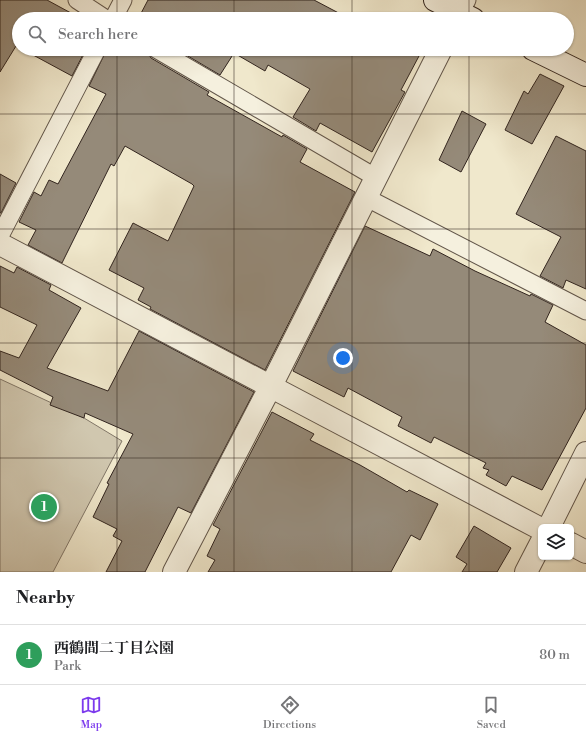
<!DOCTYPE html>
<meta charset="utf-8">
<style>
:root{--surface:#fff;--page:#f6f6f6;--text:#202124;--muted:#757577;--line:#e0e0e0;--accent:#7c3aed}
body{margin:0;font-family:"Libre Bodoni","Noto Serif JP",serif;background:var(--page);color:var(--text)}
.controls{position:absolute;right:12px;bottom:12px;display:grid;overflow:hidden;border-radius:6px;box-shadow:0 1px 3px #0004}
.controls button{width:36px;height:36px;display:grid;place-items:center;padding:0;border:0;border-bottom:1px solid var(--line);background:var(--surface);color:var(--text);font:20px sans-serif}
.you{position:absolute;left:343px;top:358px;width:14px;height:14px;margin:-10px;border:3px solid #fff;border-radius:50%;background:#1a73e8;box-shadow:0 0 0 6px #1a73e833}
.badge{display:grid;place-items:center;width:26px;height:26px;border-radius:50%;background:var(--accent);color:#fff;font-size:13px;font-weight:700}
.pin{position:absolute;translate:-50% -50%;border:2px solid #fff;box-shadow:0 1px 4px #0006}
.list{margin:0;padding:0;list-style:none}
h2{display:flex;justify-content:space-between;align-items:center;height:52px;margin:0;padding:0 16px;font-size:17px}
h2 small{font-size:13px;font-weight:400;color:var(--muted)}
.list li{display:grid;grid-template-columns:26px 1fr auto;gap:12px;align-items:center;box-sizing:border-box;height:60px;padding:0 16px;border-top:1px solid var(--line)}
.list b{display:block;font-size:15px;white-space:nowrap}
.list p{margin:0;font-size:13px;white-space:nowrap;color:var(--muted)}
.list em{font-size:13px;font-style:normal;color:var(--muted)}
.icon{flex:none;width:22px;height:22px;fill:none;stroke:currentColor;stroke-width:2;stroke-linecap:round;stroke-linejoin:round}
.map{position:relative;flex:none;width:586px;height:572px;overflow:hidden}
.search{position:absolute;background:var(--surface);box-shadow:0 1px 3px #0004;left:12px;right:12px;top:12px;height:44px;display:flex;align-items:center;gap:10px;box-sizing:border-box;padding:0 14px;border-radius:22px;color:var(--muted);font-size:15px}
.sheet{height:112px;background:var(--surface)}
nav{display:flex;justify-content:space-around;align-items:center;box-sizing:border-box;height:56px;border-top:1px solid var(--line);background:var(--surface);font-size:11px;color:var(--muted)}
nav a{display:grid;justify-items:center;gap:2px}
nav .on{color:var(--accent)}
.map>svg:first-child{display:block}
.green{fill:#d0c7af;stroke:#817667}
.building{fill:#958a79;stroke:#32251f}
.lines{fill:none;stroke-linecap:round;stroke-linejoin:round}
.lane-casing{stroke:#62564a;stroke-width:19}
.street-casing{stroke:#62564a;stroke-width:24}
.secondary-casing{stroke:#32251f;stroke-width:24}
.lane{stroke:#f5f0de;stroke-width:17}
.street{stroke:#f5f0de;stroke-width:22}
.secondary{stroke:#f5f0de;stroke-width:22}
.grid{fill:none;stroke:#32251f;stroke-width:1;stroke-opacity:0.55}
</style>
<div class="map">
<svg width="586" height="572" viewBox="0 0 586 572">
<rect width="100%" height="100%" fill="#f0e8cc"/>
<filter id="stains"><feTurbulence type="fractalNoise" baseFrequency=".005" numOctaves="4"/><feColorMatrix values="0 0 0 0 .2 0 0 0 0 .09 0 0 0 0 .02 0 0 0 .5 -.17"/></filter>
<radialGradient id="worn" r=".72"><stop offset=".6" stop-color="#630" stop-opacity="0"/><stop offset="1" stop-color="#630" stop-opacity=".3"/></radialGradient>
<polygon class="green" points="0,379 84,418 122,441 53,572 0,572"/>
<g class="building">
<polygon points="0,0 47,0 82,19 19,19 19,47 16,46 0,72"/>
<polygon points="148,0 314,0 350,19 138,19"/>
<polygon points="22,49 86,49 72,76"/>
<polygon points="107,49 146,49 151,58 209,92 207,95 282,137 283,135 307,149 300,162 355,192 265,370 150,309 151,307 138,300 144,288 109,270 133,223 168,241 194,186 192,184 125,146 114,166 111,164 62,263 28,245 36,230 19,222 34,192 41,196 49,180 58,184 106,94 89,86"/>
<polygon points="176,49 407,49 419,56 401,90 405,92 372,152 320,123 316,131 293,117 310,89 268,65 265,71 234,53 220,75"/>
<polygon points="540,74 564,86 532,144 505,130 524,91 528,94"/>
<polygon points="462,111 486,124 461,172 439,160"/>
<polygon points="556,136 586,151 586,289 566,280 563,288 540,276 561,237 516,214"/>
<polygon points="0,174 16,183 1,213 0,213"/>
<polygon points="365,226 430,256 433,249 475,271 530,296 531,294 553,305 545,322 586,345 586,408 542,490 512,476 506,486 486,475 489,470 483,468 486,463 434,437 431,443 398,426 402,417 348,388 344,397 293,371"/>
<polygon points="0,266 14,273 17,267 51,285 49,290 81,308 47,368 108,391 139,331 254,392 191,513 178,507 145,572 106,572 122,541 113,536 117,529 93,517 109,484 107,483 133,434 85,413 84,418 50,405 53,397 0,370 0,351 19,358 37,325 0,307"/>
<polygon points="272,412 314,434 310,440 360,465 407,492 409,490 438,504 420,540 411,535 391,572 208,572 215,560 207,556 220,529 213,525"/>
<polygon points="474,526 511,548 497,572 462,572 467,564 456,557"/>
</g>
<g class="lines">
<g class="lane-casing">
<g id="lane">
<polyline points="77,0 106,19"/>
<polyline points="460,13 467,0"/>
<polyline points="113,19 123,0"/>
<polyline points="156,49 375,177"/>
<polyline points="365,197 586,311"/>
<polyline points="0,236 97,49"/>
</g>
</g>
<g class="street-casing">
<g id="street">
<polyline points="0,244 541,529"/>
<polyline points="549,527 586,453"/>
<polyline points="571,544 586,552"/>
<polyline points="174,572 276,376 441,49"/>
<polyline points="526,572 541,543"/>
</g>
</g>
<g class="secondary-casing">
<g id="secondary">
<polyline points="435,0 473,19"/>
<polyline points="533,49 586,75"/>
</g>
</g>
<use href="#lane" class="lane"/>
<use href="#street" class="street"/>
<use href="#secondary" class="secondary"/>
</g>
<path class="grid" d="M117,0V19M234,0V19M352,0V19M469,0V19M117,49V572M234,49V572M352,49V572M469,49V572M0,114H586M0,229H586M0,343H586M0,458H586"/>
<rect width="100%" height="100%" filter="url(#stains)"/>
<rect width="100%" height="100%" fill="url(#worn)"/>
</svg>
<div class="controls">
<button><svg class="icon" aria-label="layers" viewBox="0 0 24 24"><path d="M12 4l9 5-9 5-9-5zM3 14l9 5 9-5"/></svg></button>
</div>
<div class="you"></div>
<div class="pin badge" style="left:44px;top:507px;background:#2e9e5b">1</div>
<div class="search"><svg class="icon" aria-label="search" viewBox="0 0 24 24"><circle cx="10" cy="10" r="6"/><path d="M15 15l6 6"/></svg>Search here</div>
</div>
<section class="sheet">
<h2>Nearby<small></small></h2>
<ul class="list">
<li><span class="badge" style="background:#2e9e5b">1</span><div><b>西鶴間二丁目公園</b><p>Park</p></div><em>80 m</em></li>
</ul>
</section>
<nav>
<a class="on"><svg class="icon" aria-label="map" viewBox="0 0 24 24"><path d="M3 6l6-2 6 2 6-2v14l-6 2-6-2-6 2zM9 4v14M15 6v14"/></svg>Map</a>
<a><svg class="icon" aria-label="directions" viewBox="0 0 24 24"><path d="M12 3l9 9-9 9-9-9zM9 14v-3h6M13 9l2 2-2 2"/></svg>Directions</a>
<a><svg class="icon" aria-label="saved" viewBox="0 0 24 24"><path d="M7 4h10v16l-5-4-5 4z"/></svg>Saved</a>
</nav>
